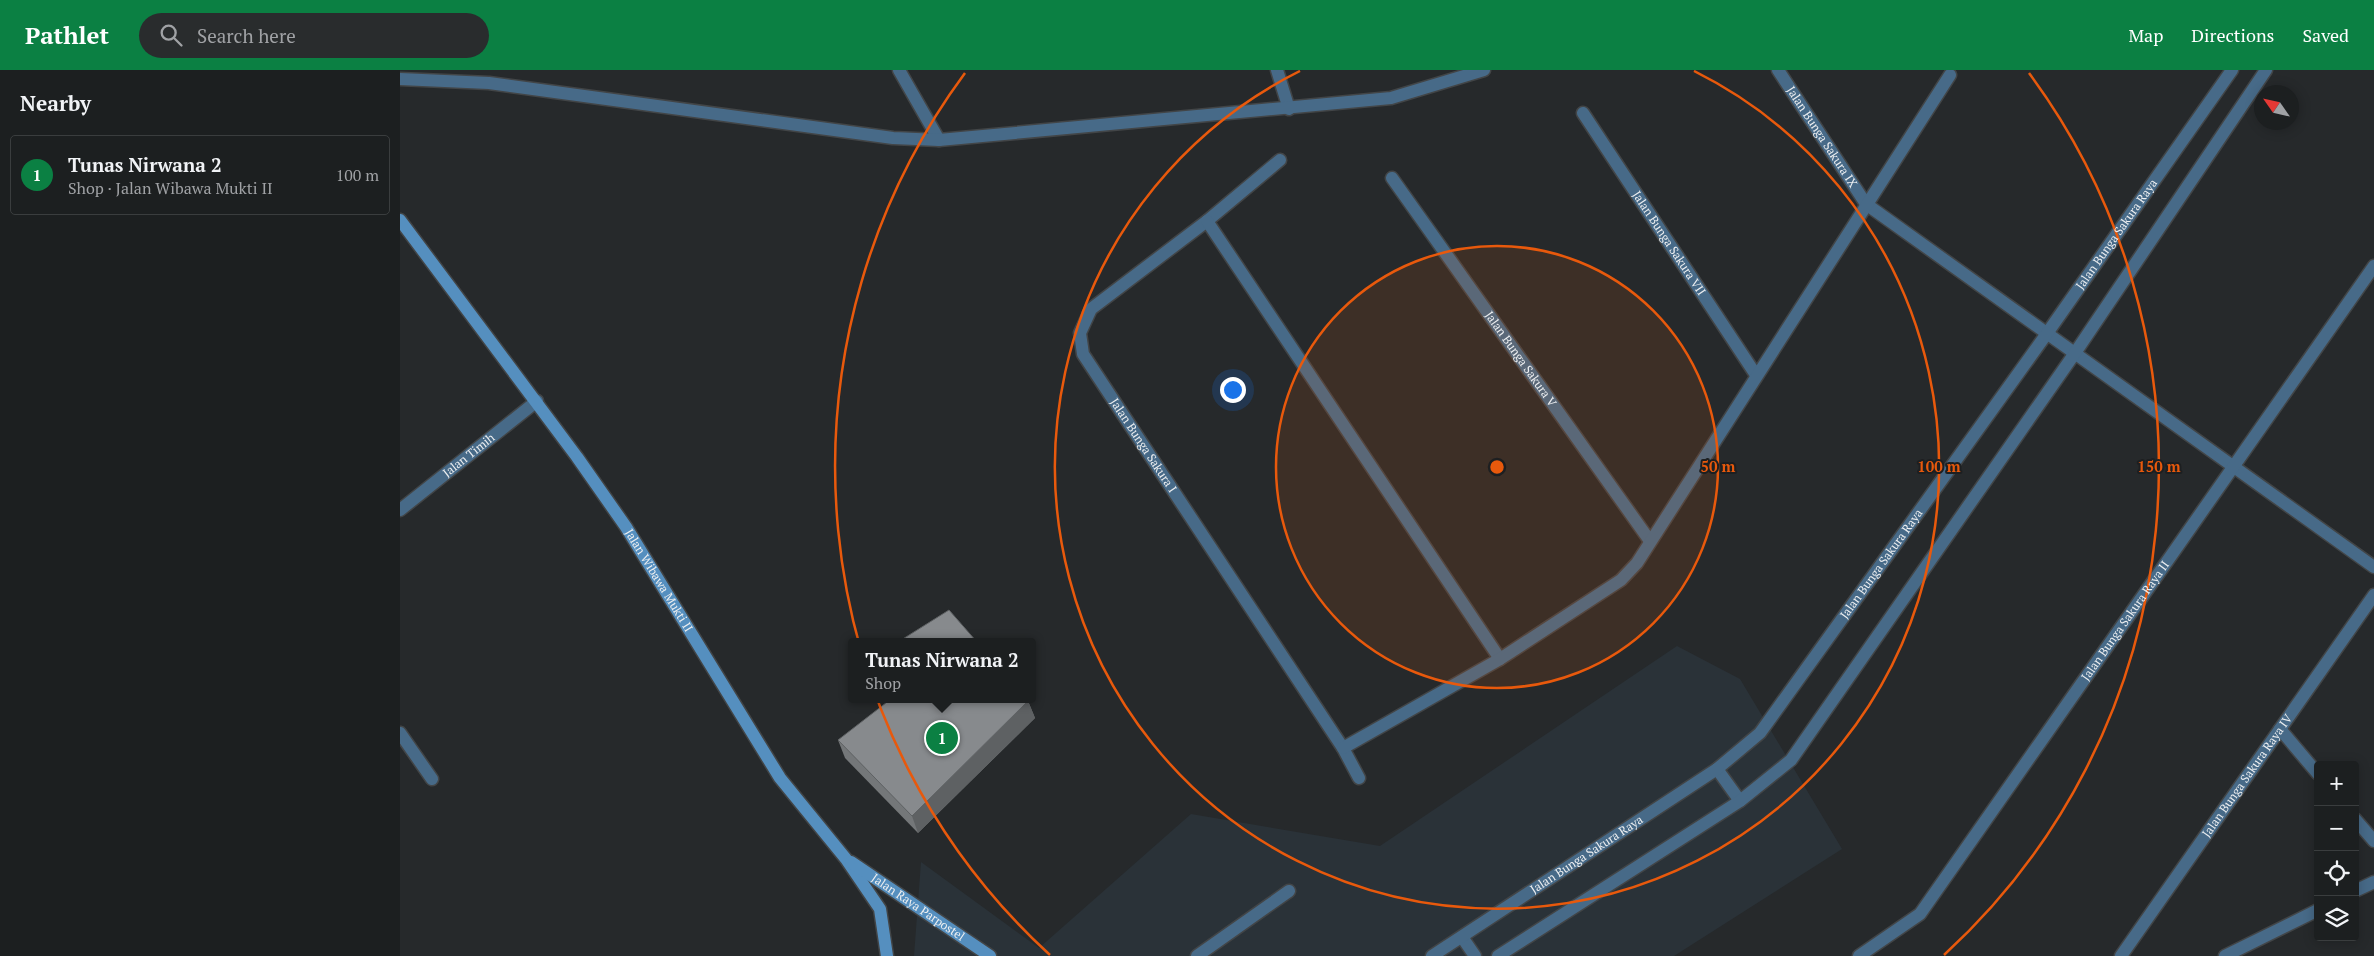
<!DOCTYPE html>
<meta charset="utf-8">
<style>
:root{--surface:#1c1f20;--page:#292c2d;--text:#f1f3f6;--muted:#a0a2a5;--line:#3a3d3e;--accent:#0b8043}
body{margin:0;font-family:"PT Serif",serif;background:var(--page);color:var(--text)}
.controls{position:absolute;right:15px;bottom:15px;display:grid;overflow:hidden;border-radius:5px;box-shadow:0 2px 12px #0003}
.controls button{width:45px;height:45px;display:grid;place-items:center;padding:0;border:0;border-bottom:1px solid var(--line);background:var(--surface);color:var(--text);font:25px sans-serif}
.compass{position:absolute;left:1854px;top:15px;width:45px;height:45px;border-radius:50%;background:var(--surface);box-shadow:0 2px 12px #0003;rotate:304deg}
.you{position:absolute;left:832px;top:319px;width:18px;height:18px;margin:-12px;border:4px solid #fff;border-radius:50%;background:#1a73e8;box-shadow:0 0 0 8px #1a73e833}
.badge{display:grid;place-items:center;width:32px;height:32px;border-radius:50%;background:var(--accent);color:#fff;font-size:16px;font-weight:700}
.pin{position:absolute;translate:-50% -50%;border:2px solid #fff;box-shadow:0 1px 5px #0006}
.popup{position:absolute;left:448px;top:568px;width:188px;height:65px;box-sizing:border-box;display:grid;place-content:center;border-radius:5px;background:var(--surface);filter:drop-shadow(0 1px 4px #0005);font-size:16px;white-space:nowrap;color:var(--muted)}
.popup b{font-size:19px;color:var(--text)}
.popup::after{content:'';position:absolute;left:50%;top:100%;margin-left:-10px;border:10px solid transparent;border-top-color:var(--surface)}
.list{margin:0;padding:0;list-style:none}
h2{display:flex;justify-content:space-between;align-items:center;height:65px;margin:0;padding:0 20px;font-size:21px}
h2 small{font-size:16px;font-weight:400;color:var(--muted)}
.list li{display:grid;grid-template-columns:32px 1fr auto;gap:15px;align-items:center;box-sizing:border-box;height:80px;margin:0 10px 10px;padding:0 10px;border:1px solid var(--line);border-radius:5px}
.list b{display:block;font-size:19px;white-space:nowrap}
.list p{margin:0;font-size:16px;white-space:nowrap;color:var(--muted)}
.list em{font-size:16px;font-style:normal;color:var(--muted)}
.icon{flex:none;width:28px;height:28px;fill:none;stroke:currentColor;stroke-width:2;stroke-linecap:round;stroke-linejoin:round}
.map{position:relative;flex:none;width:1974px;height:886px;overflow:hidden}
header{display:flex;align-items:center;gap:30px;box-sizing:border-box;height:70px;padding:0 25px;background:var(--accent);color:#fff}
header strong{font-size:24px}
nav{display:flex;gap:28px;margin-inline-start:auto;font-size:18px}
.search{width:350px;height:45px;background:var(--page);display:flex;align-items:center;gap:12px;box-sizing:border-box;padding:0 18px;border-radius:28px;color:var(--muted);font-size:19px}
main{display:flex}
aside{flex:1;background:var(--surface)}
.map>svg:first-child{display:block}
.built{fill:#2a3238}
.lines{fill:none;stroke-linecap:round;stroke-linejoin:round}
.lane-casing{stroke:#424547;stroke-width:15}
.street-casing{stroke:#424547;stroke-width:15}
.secondary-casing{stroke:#424547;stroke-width:15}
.lane{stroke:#476a88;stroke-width:12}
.street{stroke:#476a88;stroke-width:12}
.secondary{stroke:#558fbf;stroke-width:12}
.wall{fill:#747779}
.shaded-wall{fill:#5e6163}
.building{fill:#878a8d;stroke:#5e6163}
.ring{fill:none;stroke:#e8590c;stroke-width:2.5}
.labels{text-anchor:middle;stroke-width:4;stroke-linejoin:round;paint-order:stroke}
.street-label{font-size:12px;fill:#edeff1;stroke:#1d1f21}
.centre{fill:#e8590c;stroke:#1d1f21;stroke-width:2.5}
.ring-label{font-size:15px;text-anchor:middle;font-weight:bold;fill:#e8590c;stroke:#1d1f21;stroke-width:4;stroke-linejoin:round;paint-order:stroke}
</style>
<header>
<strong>Pathlet</strong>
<div class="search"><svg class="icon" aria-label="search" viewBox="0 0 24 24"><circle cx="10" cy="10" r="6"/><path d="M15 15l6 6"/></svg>Search here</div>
<nav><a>Map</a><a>Directions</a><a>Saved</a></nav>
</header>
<main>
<aside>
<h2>Nearby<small></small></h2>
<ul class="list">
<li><span class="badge">1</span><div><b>Tunas Nirwana 2</b><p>Shop · Jalan Wibawa Mukti II</p></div><em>100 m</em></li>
</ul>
</aside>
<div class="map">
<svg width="1974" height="886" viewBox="0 0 1974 886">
<rect width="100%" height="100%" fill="#26292b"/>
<polygon class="built" points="1277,576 1340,609 1442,779 1274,886 514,886 521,792 639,878 791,744 980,776"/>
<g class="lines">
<g class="lane-casing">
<polyline id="lane" points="797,886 889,821"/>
</g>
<g class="street-casing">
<g id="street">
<polyline points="499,0 539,70"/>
<polyline points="877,0 889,39"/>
<path id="s1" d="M1378,0L1466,134L1974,497"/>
<polyline points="0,9 89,13 493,68 539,70 991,28 1084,0"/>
<path id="s2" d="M1183,43L1356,305"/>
<path id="s3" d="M880,90L807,151L691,239L680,263L683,284L943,678L959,708"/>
<path id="s4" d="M992,108L1250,471"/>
<polyline points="807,151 1100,589"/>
<path id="s5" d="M0,440L137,331"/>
<polyline points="1880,659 1918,704"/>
<polyline points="0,663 32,709"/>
<polyline points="943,678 1100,589 1221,510 1237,493 1550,5"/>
<polyline points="1317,699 1340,731"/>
<polyline points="1955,749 1974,771"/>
<polyline points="1955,821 1974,812"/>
<polyline points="1062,867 1075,886"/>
<path id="s6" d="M1032,886L1317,699L1360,663L1648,262L1832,0"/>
<polyline points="1098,886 1340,731 1391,690 1675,283 1866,0"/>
<path id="s7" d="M1459,886L1520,844L1974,196"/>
<path id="s8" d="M1721,886L1974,525"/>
<polyline points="1825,886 1918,840"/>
</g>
</g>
<g class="secondary-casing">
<g id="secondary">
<path id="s9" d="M0,150L177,387L226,457L380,708L446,789L480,839L487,886"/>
<path id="s10" d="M451,792L590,886"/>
</g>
</g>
<use href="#lane" class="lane"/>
<use href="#street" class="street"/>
<use href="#secondary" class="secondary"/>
</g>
<polygon class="wall" points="628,631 635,648 518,763 445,688 438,670"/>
<polygon class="shaded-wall" points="628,631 635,648 518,763 512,746"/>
<g class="building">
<polygon points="549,540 577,572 498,572"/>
<polygon points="491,629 627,629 628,631 512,746 438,670"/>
</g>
<circle cx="1097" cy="397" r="221" fill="#e8590c" fill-opacity=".12"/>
<g class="ring">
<circle cx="1097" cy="397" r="221"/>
<path d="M1294 1A442 442 0 1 1 900 1"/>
<path d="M650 885A662 662 0 0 1 565 3M1629 3A662 662 0 0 1 1544 885"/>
</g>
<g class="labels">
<g class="street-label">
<text dy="4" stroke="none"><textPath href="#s1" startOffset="80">Jalan Bunga Sakura IX</textPath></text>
<text dy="4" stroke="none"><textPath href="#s6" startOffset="1010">Jalan Bunga Sakura Raya</textPath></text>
<text dy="4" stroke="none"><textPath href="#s2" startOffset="156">Jalan Bunga Sakura VII</textPath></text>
<text dy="4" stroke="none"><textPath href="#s4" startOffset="222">Jalan Bunga Sakura V</textPath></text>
<text dy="4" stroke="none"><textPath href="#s3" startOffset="398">Jalan Bunga Sakura I</textPath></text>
<text dy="4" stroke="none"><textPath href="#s5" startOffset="88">Jalan Timih</textPath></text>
<text dy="4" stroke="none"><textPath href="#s6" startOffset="605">Jalan Bunga Sakura Raya</textPath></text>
<text dy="4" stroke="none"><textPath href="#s9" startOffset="444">Jalan Wibawa Mukti II</textPath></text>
<text dy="4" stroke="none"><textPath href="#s7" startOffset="432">Jalan Bunga Sakura Raya II</textPath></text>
<text dy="4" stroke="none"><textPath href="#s8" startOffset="220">Jalan Bunga Sakura Raya IV</textPath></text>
<text dy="4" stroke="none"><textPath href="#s6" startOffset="185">Jalan Bunga Sakura Raya</textPath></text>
<text dy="4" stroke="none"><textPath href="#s10" startOffset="81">Jalan Raya Parpostel</textPath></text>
</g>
</g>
<circle cx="1097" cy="397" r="8" class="centre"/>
<g class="ring-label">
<text x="1318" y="402">50 m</text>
<text x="1539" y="402">100 m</text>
<text x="1759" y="402">150 m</text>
</g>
</svg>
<div class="controls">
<button>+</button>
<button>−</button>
<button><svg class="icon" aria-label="locate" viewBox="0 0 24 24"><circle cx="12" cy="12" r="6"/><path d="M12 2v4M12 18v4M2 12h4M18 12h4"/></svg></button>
<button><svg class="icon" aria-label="layers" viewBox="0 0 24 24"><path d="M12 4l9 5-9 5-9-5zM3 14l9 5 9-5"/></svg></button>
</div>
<svg class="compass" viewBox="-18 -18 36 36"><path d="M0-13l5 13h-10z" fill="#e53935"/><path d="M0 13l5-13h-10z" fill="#a0a2a5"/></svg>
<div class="you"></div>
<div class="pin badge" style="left:542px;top:668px">1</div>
<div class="popup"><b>Tunas Nirwana 2</b>Shop</div>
</div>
</main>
